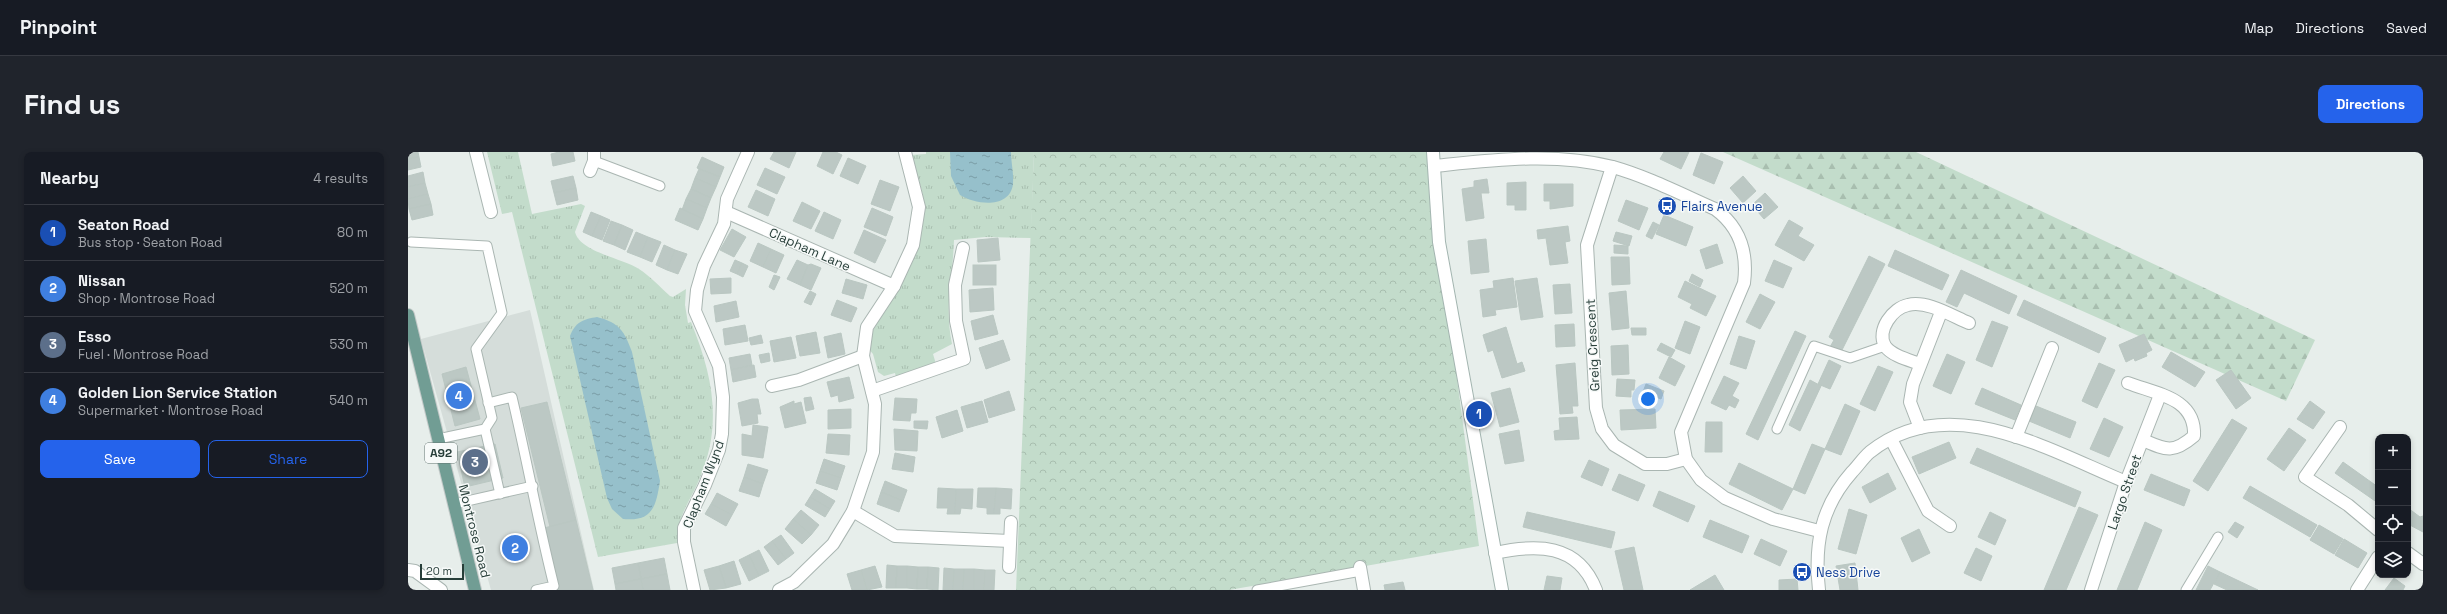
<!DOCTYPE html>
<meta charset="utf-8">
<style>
:root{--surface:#171b24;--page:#20242c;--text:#f1f3f6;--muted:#9ea1a6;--line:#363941;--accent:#2563eb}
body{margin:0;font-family:"Space Grotesk",sans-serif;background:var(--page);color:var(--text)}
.controls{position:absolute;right:12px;bottom:12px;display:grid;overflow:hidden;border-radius:8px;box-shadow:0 2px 6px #0003}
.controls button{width:36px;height:36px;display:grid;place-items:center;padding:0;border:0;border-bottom:1px solid var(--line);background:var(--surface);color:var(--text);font:20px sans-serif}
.scale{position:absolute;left:12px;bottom:10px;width:44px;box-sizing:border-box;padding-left:4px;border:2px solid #273e39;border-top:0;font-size:11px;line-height:14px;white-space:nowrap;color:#273e39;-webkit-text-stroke:3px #f7faf9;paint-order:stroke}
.you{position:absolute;left:1240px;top:247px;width:14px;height:14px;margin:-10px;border:3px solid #fff;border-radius:50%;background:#1a73e8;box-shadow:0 0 0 6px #1a73e833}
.badge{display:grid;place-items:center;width:26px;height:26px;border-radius:50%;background:var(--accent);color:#fff;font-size:13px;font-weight:700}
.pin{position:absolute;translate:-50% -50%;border:2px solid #fff;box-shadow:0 1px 4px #0006}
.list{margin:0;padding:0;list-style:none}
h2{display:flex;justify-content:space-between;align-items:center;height:52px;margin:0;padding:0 16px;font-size:17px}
h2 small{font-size:13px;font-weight:400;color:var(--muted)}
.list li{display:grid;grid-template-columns:26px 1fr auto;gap:12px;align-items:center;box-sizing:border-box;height:56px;padding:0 16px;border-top:1px solid var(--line)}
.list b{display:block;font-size:15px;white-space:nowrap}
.list p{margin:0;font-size:13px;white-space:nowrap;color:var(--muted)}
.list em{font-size:13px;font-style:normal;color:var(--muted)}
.actions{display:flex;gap:8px;padding:12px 16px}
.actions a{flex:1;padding:9px 0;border:1px solid var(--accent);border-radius:8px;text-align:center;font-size:14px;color:var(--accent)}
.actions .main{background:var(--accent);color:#fff}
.icon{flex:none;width:22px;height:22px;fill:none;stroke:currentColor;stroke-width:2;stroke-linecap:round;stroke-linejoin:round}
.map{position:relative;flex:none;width:2015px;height:438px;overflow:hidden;border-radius:8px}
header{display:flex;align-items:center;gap:24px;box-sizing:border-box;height:56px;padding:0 20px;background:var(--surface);border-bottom:1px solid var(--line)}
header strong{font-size:19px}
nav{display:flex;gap:22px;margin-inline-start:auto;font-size:14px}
.intro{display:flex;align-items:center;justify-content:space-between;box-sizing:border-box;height:96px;padding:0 24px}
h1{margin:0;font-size:28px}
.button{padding:10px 18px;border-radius:8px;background:var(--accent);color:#fff;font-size:14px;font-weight:700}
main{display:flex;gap:24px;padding:0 24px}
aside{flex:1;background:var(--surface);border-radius:8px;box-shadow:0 2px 6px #0003}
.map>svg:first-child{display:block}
.built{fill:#d5ddda}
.grass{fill:url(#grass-tufts)}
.forest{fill:url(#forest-firs)}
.park{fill:url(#park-crowns)}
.water{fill:url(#water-ripples)}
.building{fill:#bcc8c4;stroke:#bac7c2}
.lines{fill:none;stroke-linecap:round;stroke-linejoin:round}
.lane-casing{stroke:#aab6b2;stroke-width:11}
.street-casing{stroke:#aab6b2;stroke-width:14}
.secondary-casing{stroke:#a3b5b0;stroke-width:14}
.primary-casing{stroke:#c3c9c8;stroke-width:14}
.lane{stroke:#fff;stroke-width:9}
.street{stroke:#fff;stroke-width:12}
.secondary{stroke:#fff;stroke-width:12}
.primary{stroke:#719d94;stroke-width:12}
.labels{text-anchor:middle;stroke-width:3;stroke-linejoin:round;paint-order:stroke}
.shield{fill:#f7faf9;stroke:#657673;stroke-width:1}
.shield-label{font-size:12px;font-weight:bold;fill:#273e39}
.transit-label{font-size:13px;fill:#164399;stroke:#f7faf9;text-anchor:start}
.street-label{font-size:13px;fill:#273e39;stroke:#f7faf9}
</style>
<header>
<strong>Pinpoint</strong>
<nav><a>Map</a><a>Directions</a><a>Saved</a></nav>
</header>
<div class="intro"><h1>Find us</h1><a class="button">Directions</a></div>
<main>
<aside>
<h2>Nearby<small>4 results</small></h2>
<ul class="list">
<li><span class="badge" style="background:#1a4fb4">1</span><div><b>Seaton Road</b><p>Bus stop · Seaton Road</p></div><em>80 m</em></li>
<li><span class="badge" style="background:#3f7fe0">2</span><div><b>Nissan</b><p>Shop · Montrose Road</p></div><em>520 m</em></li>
<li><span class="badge" style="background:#5c6f8a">3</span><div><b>Esso</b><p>Fuel · Montrose Road</p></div><em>530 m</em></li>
<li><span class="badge" style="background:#3f7fe0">4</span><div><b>Golden Lion Service Station</b><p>Supermarket · Montrose Road</p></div><em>540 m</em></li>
</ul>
<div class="actions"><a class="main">Save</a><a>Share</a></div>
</aside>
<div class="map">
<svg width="2015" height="438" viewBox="0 0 2015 438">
<defs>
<pattern id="grass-tufts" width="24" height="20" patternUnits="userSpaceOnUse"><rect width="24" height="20" fill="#c3dccb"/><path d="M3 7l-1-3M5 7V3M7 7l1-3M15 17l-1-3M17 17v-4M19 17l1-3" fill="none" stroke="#a8beaf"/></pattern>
<pattern id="forest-firs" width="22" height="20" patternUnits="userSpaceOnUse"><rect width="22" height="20" fill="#c3dccb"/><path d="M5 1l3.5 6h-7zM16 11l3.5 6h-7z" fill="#a8beaf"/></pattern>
<pattern id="park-crowns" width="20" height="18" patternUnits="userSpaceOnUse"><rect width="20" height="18" fill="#c3dccb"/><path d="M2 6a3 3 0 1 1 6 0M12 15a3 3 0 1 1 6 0" fill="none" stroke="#a8beaf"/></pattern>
<pattern id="water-ripples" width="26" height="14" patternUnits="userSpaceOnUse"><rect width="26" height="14" fill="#96c0cb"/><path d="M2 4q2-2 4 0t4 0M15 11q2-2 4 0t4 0" fill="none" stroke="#7a9da6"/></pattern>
</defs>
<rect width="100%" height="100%" fill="#e7eeeb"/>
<polygon class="built" points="122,158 186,438 83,438 13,187"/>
<g class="grass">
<path d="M79,0H110L124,62L173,52L177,54L167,80C172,100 214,106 231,117C242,124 252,135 262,144L265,145L278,137L277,153L280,171L283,170C305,224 315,273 291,328C282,349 268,367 269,391L190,405L104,60L94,62Z"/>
<path d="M518,0H626L623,86L577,85L546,88C545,125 536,154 544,192L525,202L528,212L488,225L487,221L476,224L470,220L465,202L459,195L461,186C484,141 522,98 515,45C513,31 506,17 502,3L518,2Z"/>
</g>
<polygon class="forest" points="1315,0 1508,0 1907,188 1878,249"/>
<polygon class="park" points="626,0 1025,0 1031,90 1071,394 821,438 608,438"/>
<g class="water">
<path d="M542,0H603C603,10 606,22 605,32C602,57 568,53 552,43L543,24Z"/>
<path d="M189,165C212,171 216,179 224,200L252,329C248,354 245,370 215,367L204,357L199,346L162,184C167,170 176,167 189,165Z"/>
</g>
<g class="building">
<polygon points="0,0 10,0 11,5 0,7"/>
<polygon points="151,0 165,0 167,9 145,14 143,2"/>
<polygon points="366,0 388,0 381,16 362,7"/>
<polygon points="415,0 428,0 434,3 425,22 409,14"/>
<polygon points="1256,0 1281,0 1273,17 1252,7"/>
<polygon points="1293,1 1315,10 1306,32 1285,23"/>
<polygon points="11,5 13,15 0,18 0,7"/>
<polygon points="294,5 316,15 312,25 289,16"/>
<polygon points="440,6 458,14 450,32 432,24"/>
<polygon points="357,16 377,25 369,42 349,33"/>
<polygon points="291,17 312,25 308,35 287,26"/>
<polygon points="15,20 17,31 0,35 0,24"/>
<polygon points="165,24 168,36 146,41 143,29"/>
<polygon points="1335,24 1348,39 1335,51 1322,36"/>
<polygon points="287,26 308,35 303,46 283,37"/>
<polygon points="1079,27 1081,41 1073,41 1076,66 1058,69 1054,37 1066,35 1066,29"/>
<polygon points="472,28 491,35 482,59 463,52"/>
<polygon points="1118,30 1118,58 1107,58 1107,53 1099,53 1099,31"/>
<polygon points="17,31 20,42 0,47 0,35"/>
<polygon points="1136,32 1165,32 1165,54 1142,57 1142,49 1136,49"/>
<polygon points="168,36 170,48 149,53 146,41"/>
<polygon points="283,37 303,46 299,56 278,47"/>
<polygon points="348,38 367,47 360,64 340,55"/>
<polygon points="1357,41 1370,55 1356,67 1344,53"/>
<polygon points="20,42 23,52 1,57 0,47"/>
<polygon points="278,47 299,56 295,67 274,58"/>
<polygon points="1218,48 1240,56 1231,78 1210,69"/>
<polygon points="394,50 412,59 403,77 385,69"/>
<polygon points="23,52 25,63 4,68 1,57"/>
<polygon points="272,56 295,67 290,78 267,68"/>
<polygon points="464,56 485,65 478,84 456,75"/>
<polygon points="183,60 193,64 184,84 175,80"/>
<polygon points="416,60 433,68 425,87 407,79"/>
<polygon points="1256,63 1285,75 1278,94 1248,82"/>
<polygon points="193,64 202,68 194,88 184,84"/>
<polygon points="1381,68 1395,76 1390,84 1406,93 1396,109 1367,93"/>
<polygon points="203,69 214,73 206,93 195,89"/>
<polygon points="1245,70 1251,73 1244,87 1238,84"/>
<polygon points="214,73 225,78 217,98 206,93"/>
<polygon points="1160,74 1162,89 1157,90 1160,111 1142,113 1138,86 1130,87 1129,78"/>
<polygon points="324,77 338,85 326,105 312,98"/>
<polygon points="456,78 478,88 467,111 446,101"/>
<polygon points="228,80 240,85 232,105 219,100"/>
<polygon points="1208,80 1224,84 1221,94 1205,89"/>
<polygon points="240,85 253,90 244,110 232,105"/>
<polygon points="590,86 592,108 570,110 569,88"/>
<polygon points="1078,87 1081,120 1063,122 1060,89"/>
<polygon points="350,91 363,97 355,115 342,109"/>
<polygon points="1309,92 1315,111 1298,117 1292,98"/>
<polygon points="256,93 267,98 259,118 248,113"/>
<polygon points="1206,93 1220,94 1220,102 1206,101"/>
<polygon points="363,97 376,103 368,121 355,115"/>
<polygon points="267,98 279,102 270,122 259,118"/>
<polygon points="1487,98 1541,123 1534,138 1480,114"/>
<polygon points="1461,104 1477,112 1433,200 1422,195 1426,188 1421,185"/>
<polygon points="1203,105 1221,105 1222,132 1204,133"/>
<polygon points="327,108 334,111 329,122 322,119"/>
<polygon points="389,108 400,113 392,133 379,127"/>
<polygon points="1366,108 1384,116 1375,136 1357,129"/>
<polygon points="334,111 340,114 335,125 329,122"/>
<polygon points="403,112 413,116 403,138 392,133 400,113"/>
<rect x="565" y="113" width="23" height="20"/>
<polygon points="1553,118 1609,144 1601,162 1556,141 1549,155 1538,150"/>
<polygon points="1284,122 1295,128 1292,135 1281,129"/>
<polygon points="366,123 372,125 366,138 361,135"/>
<polygon points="323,126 323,141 303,142 302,127"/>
<polygon points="1105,126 1109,155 1087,158 1088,163 1075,165 1072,138 1086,136 1085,129"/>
<polygon points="1129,126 1135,165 1113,168 1107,129"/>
<polygon points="438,127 459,133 455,147 434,141"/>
<polygon points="1277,129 1308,144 1298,164 1282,156 1284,152 1270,145"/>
<polygon points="1162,132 1164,161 1147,162 1145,133"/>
<polygon points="585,136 586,158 562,160 561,138"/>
<polygon points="402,139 408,142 403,153 396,150"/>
<polygon points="1218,139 1221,176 1204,178 1201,141"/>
<polygon points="1352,142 1367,150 1352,177 1338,170"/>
<polygon points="429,148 449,156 443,170 423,163"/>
<polygon points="1616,148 1698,186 1691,201 1609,163"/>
<polygon points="328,149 331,165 308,170 306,154"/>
<polygon points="585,163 590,182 567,188 563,169"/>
<polygon points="1277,169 1292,175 1282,202 1267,196"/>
<polygon points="1584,169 1600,175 1584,215 1568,208"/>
<polygon points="1166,172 1167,194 1148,195 1147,173"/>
<polygon points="337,173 340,189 317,193 315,177"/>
<polygon points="1098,175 1109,212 1114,210 1117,219 1094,226 1085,198 1080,200 1075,183"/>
<polygon points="1223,176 1238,176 1238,183 1224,183"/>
<polygon points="1387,179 1398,184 1350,288 1338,282"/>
<polygon points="408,180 412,201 392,204 388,184"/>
<polygon points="433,181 437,202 420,206 416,185"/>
<polygon points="1736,182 1744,198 1738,201 1739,204 1727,209 1726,206 1718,210 1711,193"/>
<polygon points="353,183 355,191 343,193 341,186"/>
<polygon points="1331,184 1347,189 1338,217 1322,212"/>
<polygon points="383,185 388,206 366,210 362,189"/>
<polygon points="595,188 602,208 578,217 571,196"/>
<polygon points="1253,191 1267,198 1263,205 1249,198"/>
<polygon points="1220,193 1221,222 1204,223 1203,194"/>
<polygon points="1763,200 1797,220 1787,235 1754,215"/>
<polygon points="361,201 362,209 353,211 351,203"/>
<polygon points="342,202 344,213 323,218 321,206"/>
<polygon points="1539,202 1557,210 1543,242 1525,234"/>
<polygon points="1261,205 1277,214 1267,234 1251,226"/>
<polygon points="1421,208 1433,214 1422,237 1410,232"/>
<polygon points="1167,211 1170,254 1164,254 1165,261 1152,262 1148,213"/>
<polygon points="1691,211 1707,218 1689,256 1674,249"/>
<polygon points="346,213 348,225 325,230 323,218"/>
<polygon points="1470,214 1485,220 1467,259 1452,252"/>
<polygon points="58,215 72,267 47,274 34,222"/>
<polygon points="1823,218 1843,246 1828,257 1808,228"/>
<polygon points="1316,224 1331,231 1324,244 1331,248 1327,256 1321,253 1318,258 1303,251"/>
<polygon points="441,225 446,246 431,250 430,243 423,245 419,230"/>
<polygon points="1209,227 1227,228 1226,238 1223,238 1223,245 1208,244"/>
<polygon points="1402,228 1413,234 1392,279 1381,273"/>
<polygon points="1238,232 1256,239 1253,247 1235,240"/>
<polygon points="1102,236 1111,270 1092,275 1083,241"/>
<polygon points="1574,236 1613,253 1607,268 1567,252"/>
<polygon points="601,239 607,258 581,266 576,248"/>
<polygon points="403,245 406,257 398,259 396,246"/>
<polygon points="487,246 509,247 508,261 503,261 502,269 485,268"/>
<polygon points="344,247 350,247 353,262 349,262 350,271 334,274 330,251"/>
<polygon points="386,249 386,252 393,250 398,271 377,276 372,255"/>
<polygon points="574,249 580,270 559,276 553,255"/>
<polygon points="1902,249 1917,260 1905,277 1889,267"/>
<polygon points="139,250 168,368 142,375 113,256"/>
<polygon points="1437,252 1452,259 1433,303 1417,297"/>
<polygon points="1628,254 1668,270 1662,286 1621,269"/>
<polygon points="443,257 443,276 420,277 420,258"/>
<polygon points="1247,257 1248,276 1213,278 1212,258"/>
<polygon points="549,258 555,279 534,286 528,265"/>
<polygon points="1169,265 1171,287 1147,288 1146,279 1152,278 1151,266"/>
<polygon points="1696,266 1715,275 1701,305 1682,297"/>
<polygon points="1824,267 1839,276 1800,339 1785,329"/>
<polygon points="506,269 520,269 519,277 506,276"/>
<polygon points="1298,270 1314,270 1314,300 1297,300"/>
<polygon points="345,273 360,275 355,306 334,303 334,282 344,284"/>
<polygon points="1881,276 1898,288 1876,319 1859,307"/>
<polygon points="486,277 510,279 509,299 487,298"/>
<polygon points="1111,278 1116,309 1097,312 1091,282"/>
<polygon points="420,282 442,283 441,303 418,301"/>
<polygon points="1541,290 1548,306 1511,322 1504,305"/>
<polygon points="87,292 95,326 57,335 49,300"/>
<polygon points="1404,292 1417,297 1397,342 1385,337"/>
<polygon points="1569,296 1673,340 1667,355 1562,311"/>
<polygon points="487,301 507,305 505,320 484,317"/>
<polygon points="416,307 437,314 433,326 412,319"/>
<polygon points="1181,308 1201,317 1194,334 1173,325"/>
<polygon points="1935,310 1970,335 1970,351 1927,321"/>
<polygon points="1331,311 1385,337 1374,358 1321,332"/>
<polygon points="340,312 360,318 355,332 336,325"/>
<polygon points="412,319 433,326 429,338 408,331"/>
<polygon points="1480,321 1488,337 1462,351 1454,335"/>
<polygon points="1211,322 1237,333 1230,349 1204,338"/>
<polygon points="1743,322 1782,338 1776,354 1736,338"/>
<polygon points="336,325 355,332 351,345 331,339"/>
<polygon points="477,329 499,338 495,349 473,340"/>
<polygon points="1842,334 1909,373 1902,385 1835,346"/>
<polygon points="530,336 548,337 547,362 539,362 540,356 529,356"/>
<polygon points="570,336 588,336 586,362 579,362 579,356 569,355"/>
<polygon points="588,336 604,337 603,357 592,356 592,362 586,362"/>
<polygon points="407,337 427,349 422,357 402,345"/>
<polygon points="548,337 565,337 564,357 553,356 552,362 547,362"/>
<polygon points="1251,339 1287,354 1280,370 1245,354"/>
<polygon points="473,340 495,349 491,360 469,352"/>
<polygon points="309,341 330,352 324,363 303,352"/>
<polygon points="402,345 422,357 417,365 397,353"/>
<polygon points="303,352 324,363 318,374 297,362"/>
<polygon points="1671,355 1690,363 1658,438 1636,438"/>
<polygon points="2000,356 2012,365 2015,364 2015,380 2000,372"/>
<polygon points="1441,357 1459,363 1448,402 1430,397"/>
<polygon points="393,358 411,373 403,383 385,367"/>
<polygon points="1119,360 1207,380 1203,396 1115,375"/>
<polygon points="1582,360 1598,368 1587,393 1570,385"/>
<polygon points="385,367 403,383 394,392 377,377"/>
<polygon points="168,368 185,438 151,438 136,376"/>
<polygon points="1302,368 1341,384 1334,401 1295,385"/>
<polygon points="1737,370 1754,378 1729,438 1709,438"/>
<polygon points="1827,370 1836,375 1829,386 1820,380"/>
<polygon points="1911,373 1935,387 1926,402 1902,388"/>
<polygon points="1511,377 1522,401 1504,410 1493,386"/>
<polygon points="373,383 386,401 378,407 364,389"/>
<polygon points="1353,387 1379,399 1372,414 1346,402"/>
<polygon points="1936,387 1959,401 1950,416 1927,403"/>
<polygon points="364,389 378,407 370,413 356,395"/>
<polygon points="1226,395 1235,438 1216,438 1207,399"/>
<polygon points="1568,396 1584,404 1573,429 1556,421"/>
<polygon points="351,398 361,419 351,424 341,403"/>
<polygon points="341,403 351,424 341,429 331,408"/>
<polygon points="256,406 259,422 233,427 230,411"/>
<polygon points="326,409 333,432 318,436 311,414"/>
<polygon points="230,411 233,427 207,432 204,416"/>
<polygon points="1447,411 1450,438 1432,438 1428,414"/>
<polygon points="479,413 489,414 488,436 478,436"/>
<polygon points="311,414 318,436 302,438 296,418"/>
<polygon points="467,414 474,435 459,438 453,418"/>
<polygon points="489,414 499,414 499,436 488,436"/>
<polygon points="499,414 510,415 509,437 499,436"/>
<polygon points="1800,414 1812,420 1802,438 1788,438"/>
<polygon points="510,415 520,415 519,437 509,437"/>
<polygon points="520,415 531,416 530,438 519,437"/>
<polygon points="536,416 546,417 545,438 535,438"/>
<polygon points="546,417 556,417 555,438 545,438"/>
<polygon points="556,417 566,417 566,438 555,438"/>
<polygon points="566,417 577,418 576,438 566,438"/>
<polygon points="453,418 459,438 444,438 439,422"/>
<polygon points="577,418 587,418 586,438 576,438"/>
<polygon points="1812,420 1850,438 1819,438 1806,432"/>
<polygon points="259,422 262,438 235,438 233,427"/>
<polygon points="1307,423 1316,438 1282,438"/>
<polygon points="1139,424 1154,426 1152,438 1136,438"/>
<polygon points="1986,426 1997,434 1995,438 1977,438"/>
<polygon points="233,427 235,438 208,438 207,432"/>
<polygon points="1389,427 1390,438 1371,438 1371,428"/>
<polygon points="995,430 997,438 977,438 976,433"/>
</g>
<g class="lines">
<g class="lane-casing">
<g id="lane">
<polyline points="186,9 252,34"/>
<polyline points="3,90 79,94 94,161 68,197 84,266 77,277 30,287"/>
<path d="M80,251L104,245C119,308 130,371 146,434L128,438"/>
<polyline points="77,277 92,342"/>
<polyline points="1369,277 1406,194 1442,206 1477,194"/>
<polyline points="46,352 125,334"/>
<polyline points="849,438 953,419"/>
<polyline points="1778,438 1810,385"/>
</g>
</g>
<g class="street-casing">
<g id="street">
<polyline points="68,0 83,60"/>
<path d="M1026,14C1085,8 1147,0 1205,15C1240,25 1273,42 1307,57C1332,75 1340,100 1336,131L1273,280L1278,307L1293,328L1317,346L1365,367L1411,379"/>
<polyline points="1204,15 1179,93 1188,256 1194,277 1206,293 1237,312 1259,312 1278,307"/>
<polyline points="182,19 186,9 186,0"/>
<polyline points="318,60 486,134"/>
<path d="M1512,212C1501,208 1484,204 1477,194C1468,178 1485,156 1500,153C1519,148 1544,164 1561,171"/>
<path d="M1720,231C1749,242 1788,246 1786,284C1765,302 1758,298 1735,288"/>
<polyline points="364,234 391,228 455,204"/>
<polyline points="464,239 556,207 548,169 547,133 555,96"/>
<polyline points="1932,275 1897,325 1940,353 1970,378"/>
<polyline points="1512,276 1502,250 1505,232 1533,160"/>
<polyline points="1608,285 1644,196"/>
<polyline points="1483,287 1520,359 1542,374"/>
<polyline points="445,359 487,384 602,389"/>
<path d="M1087,401C1128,392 1170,391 1188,438"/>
<polyline points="2000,401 2015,412"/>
<polyline points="601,415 603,370"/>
<polyline points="952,415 956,438"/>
<polyline points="0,418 7,419 33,438"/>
<polyline points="286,438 276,390 276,376 297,333 311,298 314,282 315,245 311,214 287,159 289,138 296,114 316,72 319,47 340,0"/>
<polyline points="371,438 386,430 425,392 445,359 465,300 467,252 455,204 459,175 486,134 505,93 511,55 497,0"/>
<path d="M1411,438C1406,392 1413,355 1444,320C1450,314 1455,306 1462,300C1540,237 1640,298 1718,330"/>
<polyline points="1683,438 1718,330 1752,243"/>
<polyline points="1949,438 1970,405"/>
</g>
</g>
<g class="secondary-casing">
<polyline id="secondary" points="1025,0 1031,90 1094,438"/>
</g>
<g class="primary-casing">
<polyline id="primary" points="0,163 67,438"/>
</g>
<use href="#lane" class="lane"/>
<use href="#street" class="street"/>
<use href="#secondary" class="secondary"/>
<use href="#primary" class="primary"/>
</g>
<defs>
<g id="bus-disc" transform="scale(1)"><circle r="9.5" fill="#1a4fb4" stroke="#f7faf9"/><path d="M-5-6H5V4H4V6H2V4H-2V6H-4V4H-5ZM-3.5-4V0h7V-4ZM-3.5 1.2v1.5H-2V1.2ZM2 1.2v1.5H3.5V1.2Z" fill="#fff"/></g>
</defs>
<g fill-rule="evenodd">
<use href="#bus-disc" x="1259" y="54"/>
<use href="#bus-disc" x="1394" y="420"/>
</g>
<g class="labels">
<rect class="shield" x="17" y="291" width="32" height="20" rx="3"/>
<g class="shield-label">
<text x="33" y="305">A92</text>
</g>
<g class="transit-label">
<text x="1273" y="59">Flairs Avenue</text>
<text x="1408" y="425">Ness Drive</text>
</g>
<g class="street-label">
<text transform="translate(402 97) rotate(24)" y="5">Clapham Lane</text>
<text transform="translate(1184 193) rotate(-93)" y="5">Greig Crescent</text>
<text transform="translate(295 332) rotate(-69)" y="5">Clapham Wynd</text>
<text transform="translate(1716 340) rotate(-71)" y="5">Largo Street</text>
<text transform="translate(67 379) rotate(76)" y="5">Montrose Road</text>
</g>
</g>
</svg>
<div class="controls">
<button>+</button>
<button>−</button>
<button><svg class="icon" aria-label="locate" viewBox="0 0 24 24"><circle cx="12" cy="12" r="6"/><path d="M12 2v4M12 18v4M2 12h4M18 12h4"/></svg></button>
<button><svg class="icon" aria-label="layers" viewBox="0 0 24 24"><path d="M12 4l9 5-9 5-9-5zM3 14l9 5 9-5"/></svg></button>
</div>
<div class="scale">20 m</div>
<div class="you"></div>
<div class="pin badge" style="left:1071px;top:262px;background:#1a4fb4">1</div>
<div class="pin badge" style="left:107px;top:396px;background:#3f7fe0">2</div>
<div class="pin badge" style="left:67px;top:310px;background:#5c6f8a">3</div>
<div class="pin badge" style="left:51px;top:244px;background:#3f7fe0">4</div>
</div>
</main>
